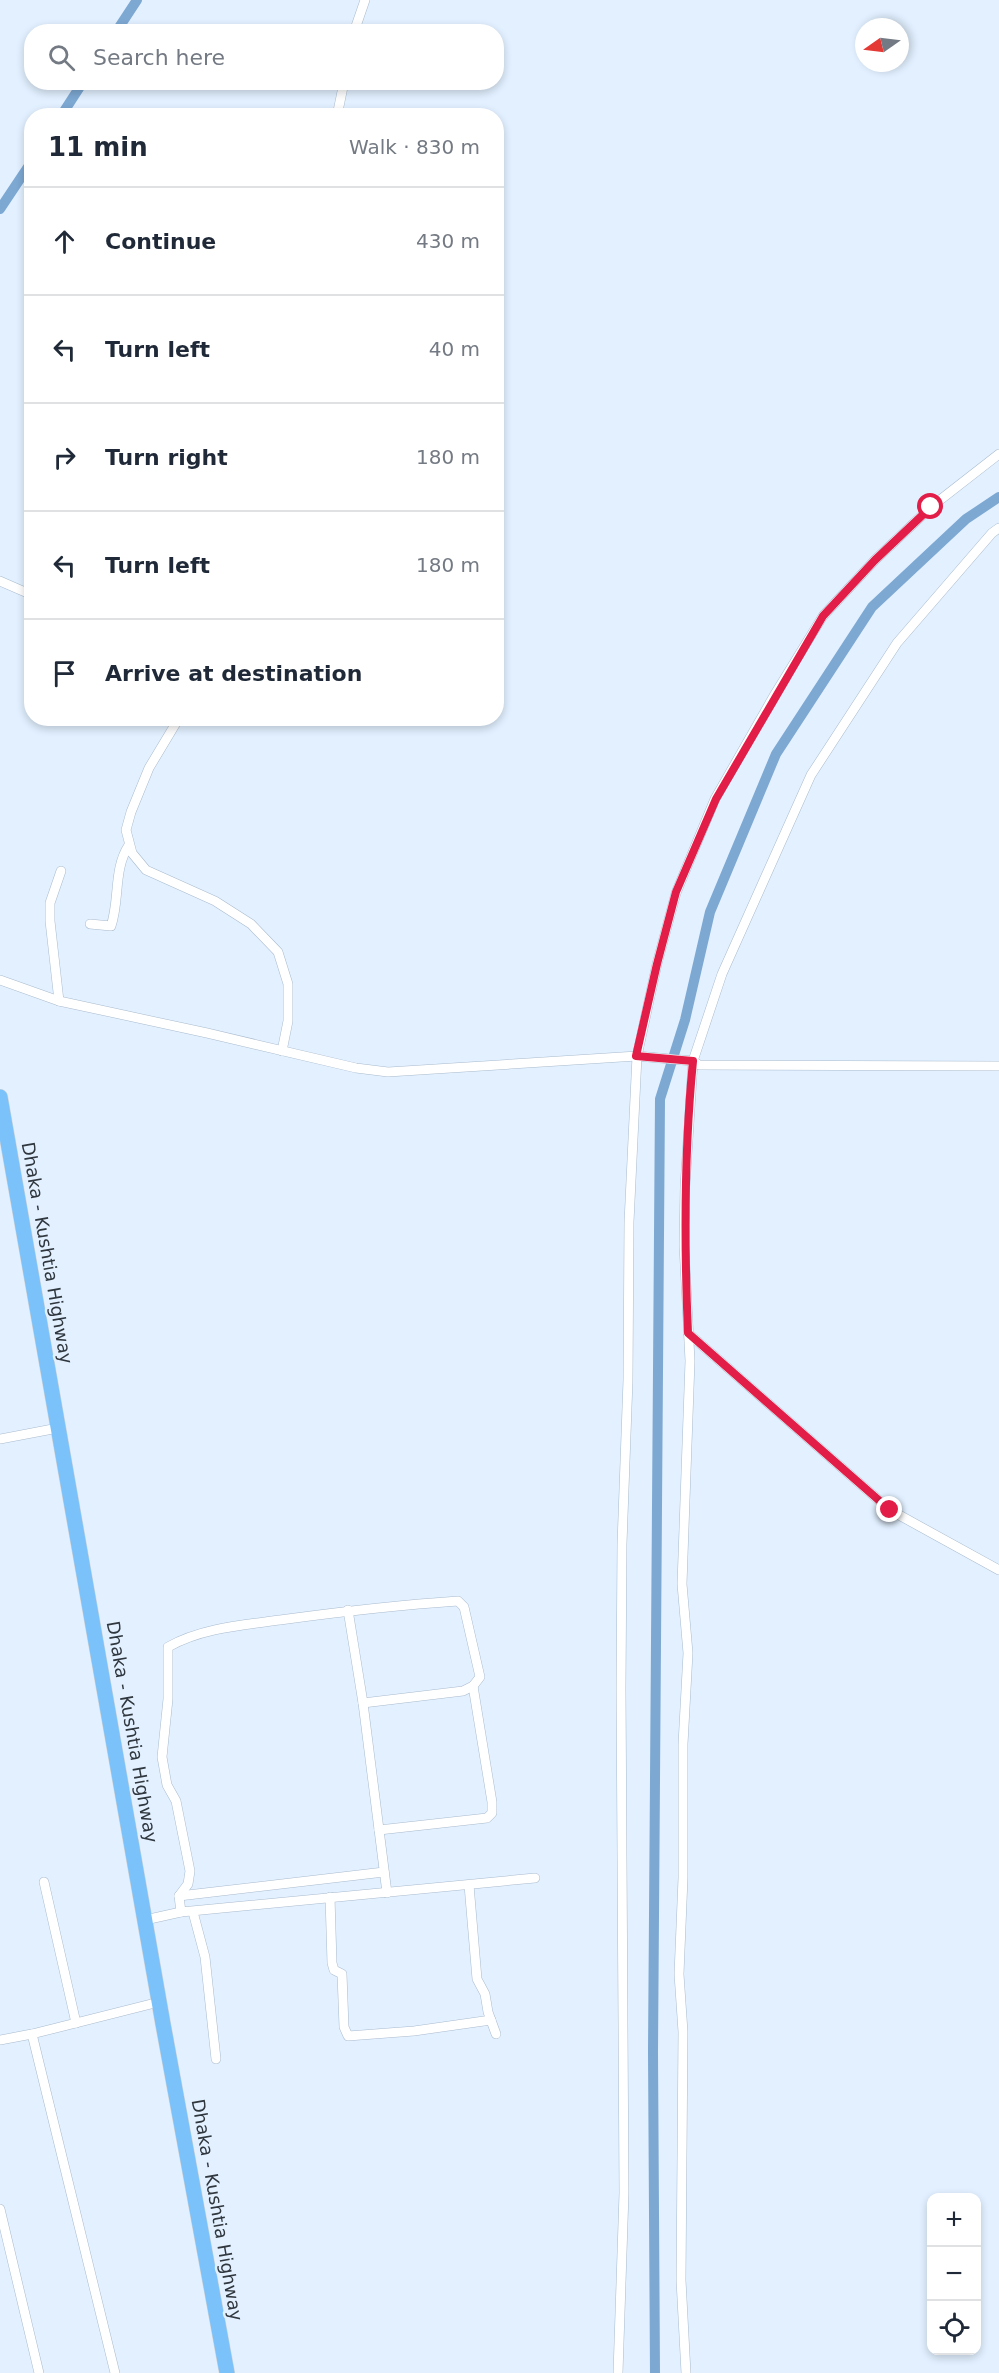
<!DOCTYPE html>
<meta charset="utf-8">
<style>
:root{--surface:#fff;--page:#f6f6f7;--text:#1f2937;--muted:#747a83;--line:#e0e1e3}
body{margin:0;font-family:"DejaVu Sans",sans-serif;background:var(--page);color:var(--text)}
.controls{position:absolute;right:18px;bottom:18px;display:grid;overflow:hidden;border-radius:12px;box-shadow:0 3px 9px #0003}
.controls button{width:54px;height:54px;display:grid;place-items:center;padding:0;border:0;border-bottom:2px solid var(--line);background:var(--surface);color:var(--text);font:30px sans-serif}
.compass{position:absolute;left:855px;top:18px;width:54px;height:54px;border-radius:50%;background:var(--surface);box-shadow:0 3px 9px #0003;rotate:256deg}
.stop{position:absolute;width:18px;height:18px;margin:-14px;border:4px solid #e11d48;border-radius:50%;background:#fff}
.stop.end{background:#e11d48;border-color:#fff;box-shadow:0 2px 6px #0008}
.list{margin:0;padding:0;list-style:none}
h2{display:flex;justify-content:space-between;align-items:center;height:78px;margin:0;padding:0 24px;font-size:26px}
h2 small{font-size:20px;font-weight:400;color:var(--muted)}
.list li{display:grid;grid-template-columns:39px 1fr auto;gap:18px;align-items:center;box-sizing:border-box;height:108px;padding:0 24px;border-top:2px solid var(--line)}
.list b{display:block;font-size:22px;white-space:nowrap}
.list em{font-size:20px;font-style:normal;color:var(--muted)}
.icon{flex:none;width:33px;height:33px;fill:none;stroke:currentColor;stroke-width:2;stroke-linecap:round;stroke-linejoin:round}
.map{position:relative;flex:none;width:999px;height:2373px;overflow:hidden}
.search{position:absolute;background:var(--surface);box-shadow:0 3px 9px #0003;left:24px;top:24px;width:480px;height:66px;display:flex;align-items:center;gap:15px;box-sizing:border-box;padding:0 21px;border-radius:24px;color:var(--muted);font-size:22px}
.panel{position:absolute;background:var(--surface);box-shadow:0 3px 9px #0003;left:24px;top:108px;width:480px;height:618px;border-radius:24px}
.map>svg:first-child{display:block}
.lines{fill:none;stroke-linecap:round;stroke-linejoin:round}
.canal{stroke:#7da8d2;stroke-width:10}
.minor-casing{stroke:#aabbcd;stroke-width:10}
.primary-casing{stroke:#d1d3d5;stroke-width:16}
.minor{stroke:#fff;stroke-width:9}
.primary{stroke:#7cc2fa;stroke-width:15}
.route{stroke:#e11d48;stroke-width:8}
.labels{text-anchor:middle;stroke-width:5;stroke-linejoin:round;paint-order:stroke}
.street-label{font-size:18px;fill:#30373e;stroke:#e2f0ff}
</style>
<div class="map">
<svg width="999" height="2373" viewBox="0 0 999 2373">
<rect width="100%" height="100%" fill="#e2f0ff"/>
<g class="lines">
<g class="canal">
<polyline points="116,32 137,0"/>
<polyline points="61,116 83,82"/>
<polyline points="0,209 32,161"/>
<polyline points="655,2373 653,2052 660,1099 685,1020 710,912 776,754 872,607 966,519 999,497"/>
</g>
<g class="minor-casing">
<g id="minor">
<polyline points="354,32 365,0"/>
<polyline points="337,116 344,82"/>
<polyline points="0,581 32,595"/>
<polyline points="179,718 149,768 131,812 126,830 132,853 146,870 215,901 251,924 278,952 288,984 288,1021 282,1051"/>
<path d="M90,924L111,926C120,900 113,869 129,845"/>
<polyline points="0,980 59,1001 207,1033 356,1068 388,1072 637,1056 693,1061 699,1065 999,1066"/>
<polyline points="59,1001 50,921 50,903 61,871"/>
<polyline points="688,1333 890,1510 999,1570"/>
<polyline points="0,1439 58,1428"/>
<polyline points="348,1610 363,1703 387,1893"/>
<polyline points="379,1830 487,1818 492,1813 492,1802 473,1686"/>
<polyline points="44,1882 76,2023"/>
<polyline points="469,1885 477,1979 485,1994 488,2012 496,2034"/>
<polyline points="179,1896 384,1872"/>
<polyline points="330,1897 332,1963 334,1970 342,1974 344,2027 348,2036 414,2031 491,2020"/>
<path d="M181,1912L179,1896L188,1884L190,1871L176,1801L167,1785L162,1757L168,1699V1647C201,1628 243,1625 280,1620C339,1612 398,1605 458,1601L464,1607L480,1677L473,1686L463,1691L363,1703"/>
<polyline points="193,1912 205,1957 216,2059"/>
<polyline points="145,1920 181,1912 535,1878"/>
<polyline points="32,2034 115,2373"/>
<polyline points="0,2040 32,2034 159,2002"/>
<polyline points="0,2209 39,2373"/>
<polyline points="618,2373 624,2193 621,1688 622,1544 628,1380 629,1222 637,1056 657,964 676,893 715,799 775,694 823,616 875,560 931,507 999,454"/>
<polyline points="686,2373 681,2280 683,2032 679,1974 683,1878 683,1744 688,1653 682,1584 690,1361 684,1245 685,1187 693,1061 722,974 811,775 897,643 992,533 999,528"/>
</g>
</g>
<g class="primary-casing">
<polyline id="primary" points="0,1097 163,2024 227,2373"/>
</g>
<use href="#minor" class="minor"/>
<use href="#primary" class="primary"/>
</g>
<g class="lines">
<path class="route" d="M890,1510L688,1333C684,1242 684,1152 693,1061L636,1056L657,964L676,892L716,799L823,616L875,560L931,507"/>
</g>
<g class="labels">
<g class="street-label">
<text transform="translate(47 1253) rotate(80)" y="6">Dhaka - Kushtia Highway</text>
<text transform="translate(132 1732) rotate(80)" y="6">Dhaka - Kushtia Highway</text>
<text transform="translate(217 2210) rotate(80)" y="6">Dhaka - Kushtia Highway</text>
</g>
</g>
</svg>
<div class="controls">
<button>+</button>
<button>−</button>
<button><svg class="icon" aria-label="locate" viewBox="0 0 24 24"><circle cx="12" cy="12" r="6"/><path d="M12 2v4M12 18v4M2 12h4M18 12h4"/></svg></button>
</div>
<svg class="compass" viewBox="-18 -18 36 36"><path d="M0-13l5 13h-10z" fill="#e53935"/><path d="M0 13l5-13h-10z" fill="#747a83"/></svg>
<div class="stop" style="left:931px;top:507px"></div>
<div class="stop end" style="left:890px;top:1510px"></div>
<div class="search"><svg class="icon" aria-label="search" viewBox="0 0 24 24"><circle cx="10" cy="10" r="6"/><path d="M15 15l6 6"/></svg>Search here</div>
<section class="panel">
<h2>11 min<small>Walk · 830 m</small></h2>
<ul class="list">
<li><svg class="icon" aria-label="ahead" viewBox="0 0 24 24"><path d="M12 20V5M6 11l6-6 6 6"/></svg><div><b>Continue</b></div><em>430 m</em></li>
<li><svg class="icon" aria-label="left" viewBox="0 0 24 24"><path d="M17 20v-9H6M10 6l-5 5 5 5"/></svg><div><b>Turn left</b></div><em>40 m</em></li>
<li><svg class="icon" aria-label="right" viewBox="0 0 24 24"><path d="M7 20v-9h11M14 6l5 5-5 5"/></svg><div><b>Turn right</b></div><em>180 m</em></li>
<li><svg class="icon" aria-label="left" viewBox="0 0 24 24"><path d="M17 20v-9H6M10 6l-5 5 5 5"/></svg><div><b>Turn left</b></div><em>180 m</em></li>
<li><svg class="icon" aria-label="arrive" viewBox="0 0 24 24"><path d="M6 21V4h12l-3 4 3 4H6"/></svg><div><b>Arrive at destination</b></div></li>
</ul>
</section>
</div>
